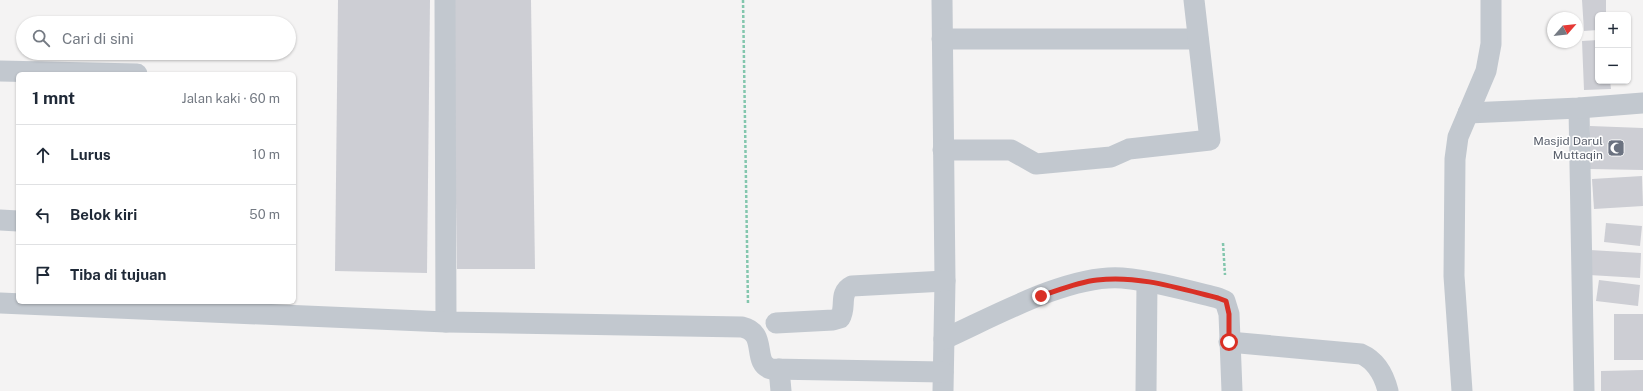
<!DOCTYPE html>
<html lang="id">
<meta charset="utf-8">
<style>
:root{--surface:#fff;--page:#f6f6f7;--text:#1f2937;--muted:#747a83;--line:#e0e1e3}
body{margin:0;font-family:"Public Sans",sans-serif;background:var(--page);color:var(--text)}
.controls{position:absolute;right:12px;top:12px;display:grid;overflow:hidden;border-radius:6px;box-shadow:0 1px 3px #0004}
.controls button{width:36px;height:36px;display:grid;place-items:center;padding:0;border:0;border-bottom:1px solid var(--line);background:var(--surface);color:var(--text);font:20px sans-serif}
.compass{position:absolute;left:1547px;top:12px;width:36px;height:36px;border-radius:50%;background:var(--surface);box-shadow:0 1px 3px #0004;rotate:62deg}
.stop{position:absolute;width:12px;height:12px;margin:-9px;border:3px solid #d93025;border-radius:50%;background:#fff}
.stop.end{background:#d93025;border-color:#fff;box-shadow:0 1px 4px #0008}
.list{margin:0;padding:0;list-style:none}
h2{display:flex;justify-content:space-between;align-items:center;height:52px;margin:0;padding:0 16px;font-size:17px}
h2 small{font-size:13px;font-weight:400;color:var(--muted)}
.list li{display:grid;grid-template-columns:26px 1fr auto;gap:12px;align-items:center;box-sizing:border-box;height:60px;padding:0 16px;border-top:1px solid var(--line)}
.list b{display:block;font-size:15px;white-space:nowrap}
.list em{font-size:13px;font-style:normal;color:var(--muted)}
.icon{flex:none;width:22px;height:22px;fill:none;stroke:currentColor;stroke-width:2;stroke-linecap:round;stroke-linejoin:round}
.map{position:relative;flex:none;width:1643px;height:391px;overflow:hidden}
.search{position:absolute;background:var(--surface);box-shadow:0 1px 3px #0004;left:16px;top:16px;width:280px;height:44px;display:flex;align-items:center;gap:10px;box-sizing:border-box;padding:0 14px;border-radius:22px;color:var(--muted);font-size:15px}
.panel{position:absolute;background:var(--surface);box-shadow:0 1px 3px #0004;left:16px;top:72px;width:280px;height:232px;border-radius:6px}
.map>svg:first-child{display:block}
.building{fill:#cdced4}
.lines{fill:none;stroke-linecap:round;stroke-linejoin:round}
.path{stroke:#83c6ad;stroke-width:2.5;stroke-dasharray:3 2;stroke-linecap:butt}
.street{stroke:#c2c8cf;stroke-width:21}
.route{stroke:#d93025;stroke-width:5}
.labels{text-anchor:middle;stroke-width:3;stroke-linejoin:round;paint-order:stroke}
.worship-label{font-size:12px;fill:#5b616d;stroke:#fff;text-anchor:end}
</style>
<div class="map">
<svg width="1643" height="391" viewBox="0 0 1643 391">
<rect width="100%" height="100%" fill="#f4f3f3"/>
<g class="building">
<polygon points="338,0 430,0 427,273 335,271"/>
<polygon points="453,0 531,0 535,269 457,269"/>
<polygon points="1582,0 1606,0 1606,15 1598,15 1598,30 1584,31"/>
<polygon points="1598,40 1598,81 1610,81 1611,89 1584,90 1582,41"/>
<polygon points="1590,126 1643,128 1643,170 1589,169"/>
<polygon points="1642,176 1643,206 1594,209 1592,179"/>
<polygon points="1606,223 1642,226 1640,246 1604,242"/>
<polygon points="1590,250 1641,253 1640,278 1589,275"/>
<polygon points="1599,280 1640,285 1638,306 1596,301"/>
<rect x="1614" y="314" width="29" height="46"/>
<polygon points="1643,370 1643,391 1601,391 1601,371"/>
</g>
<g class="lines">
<g class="path">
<polyline points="743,0 748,304"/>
<polyline points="1223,243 1225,275"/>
</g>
<g class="street">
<polyline points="445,0 446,322"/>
<polyline points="942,0 945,281 943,391"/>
<polyline points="942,39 1198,39"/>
<polyline points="0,71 137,74"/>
<polyline points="1579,108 1584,391"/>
<polyline points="1468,113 1579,108 1643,103"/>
<polyline points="943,150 1011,150 1036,164 1111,157 1129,149 1210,140 1194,0"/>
<polyline points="0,220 18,221"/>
<path d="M0,303L446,322L742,327C769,333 751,363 771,369L943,372"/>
<path d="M776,323L833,320L840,318C847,307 838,293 852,286L945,281"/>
<path d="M944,339C993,317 1069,274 1122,278C1154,281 1186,290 1218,298L1225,301L1229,314L1232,391"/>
<path d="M1229,342L1361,354C1377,361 1384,375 1388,391"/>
<polyline points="779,369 781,391"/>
<polyline points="1146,391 1147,282"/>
<polyline points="1462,391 1454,276 1455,159 1458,137 1486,71 1491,44 1491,0"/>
</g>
</g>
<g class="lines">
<path class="route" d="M1041,296C1059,290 1078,282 1097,280C1138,275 1178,288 1218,298L1226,301L1229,314V342"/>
</g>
<defs>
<g id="mosque-square" transform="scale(0.9)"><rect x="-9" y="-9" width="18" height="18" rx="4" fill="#6b7280" stroke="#fff"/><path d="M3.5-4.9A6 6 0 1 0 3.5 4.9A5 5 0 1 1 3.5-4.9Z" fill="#fff"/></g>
</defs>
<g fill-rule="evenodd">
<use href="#mosque-square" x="1616" y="148"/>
</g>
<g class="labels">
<g class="worship-label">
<text x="1603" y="145">Masjid Darul<tspan x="1603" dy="14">Muttaqin</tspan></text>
</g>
</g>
</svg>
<div class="controls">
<button>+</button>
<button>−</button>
</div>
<svg class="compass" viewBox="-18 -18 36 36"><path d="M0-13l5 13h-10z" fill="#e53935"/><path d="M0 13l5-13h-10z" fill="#747a83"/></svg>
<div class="stop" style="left:1229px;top:342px"></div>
<div class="stop end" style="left:1041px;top:296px"></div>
<div class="search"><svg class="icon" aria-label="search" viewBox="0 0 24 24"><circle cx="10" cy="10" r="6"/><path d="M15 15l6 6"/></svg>Cari di sini</div>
<section class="panel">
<h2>1 mnt<small>Jalan kaki · 60 m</small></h2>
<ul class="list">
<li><svg class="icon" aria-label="ahead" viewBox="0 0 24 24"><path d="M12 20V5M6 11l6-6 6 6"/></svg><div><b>Lurus</b></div><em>10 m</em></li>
<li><svg class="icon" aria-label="left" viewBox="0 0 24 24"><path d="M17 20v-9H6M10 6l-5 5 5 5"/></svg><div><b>Belok kiri</b></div><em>50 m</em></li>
<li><svg class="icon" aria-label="arrive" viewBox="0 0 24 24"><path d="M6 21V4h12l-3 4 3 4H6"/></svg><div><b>Tiba di tujuan</b></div></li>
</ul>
</section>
</div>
